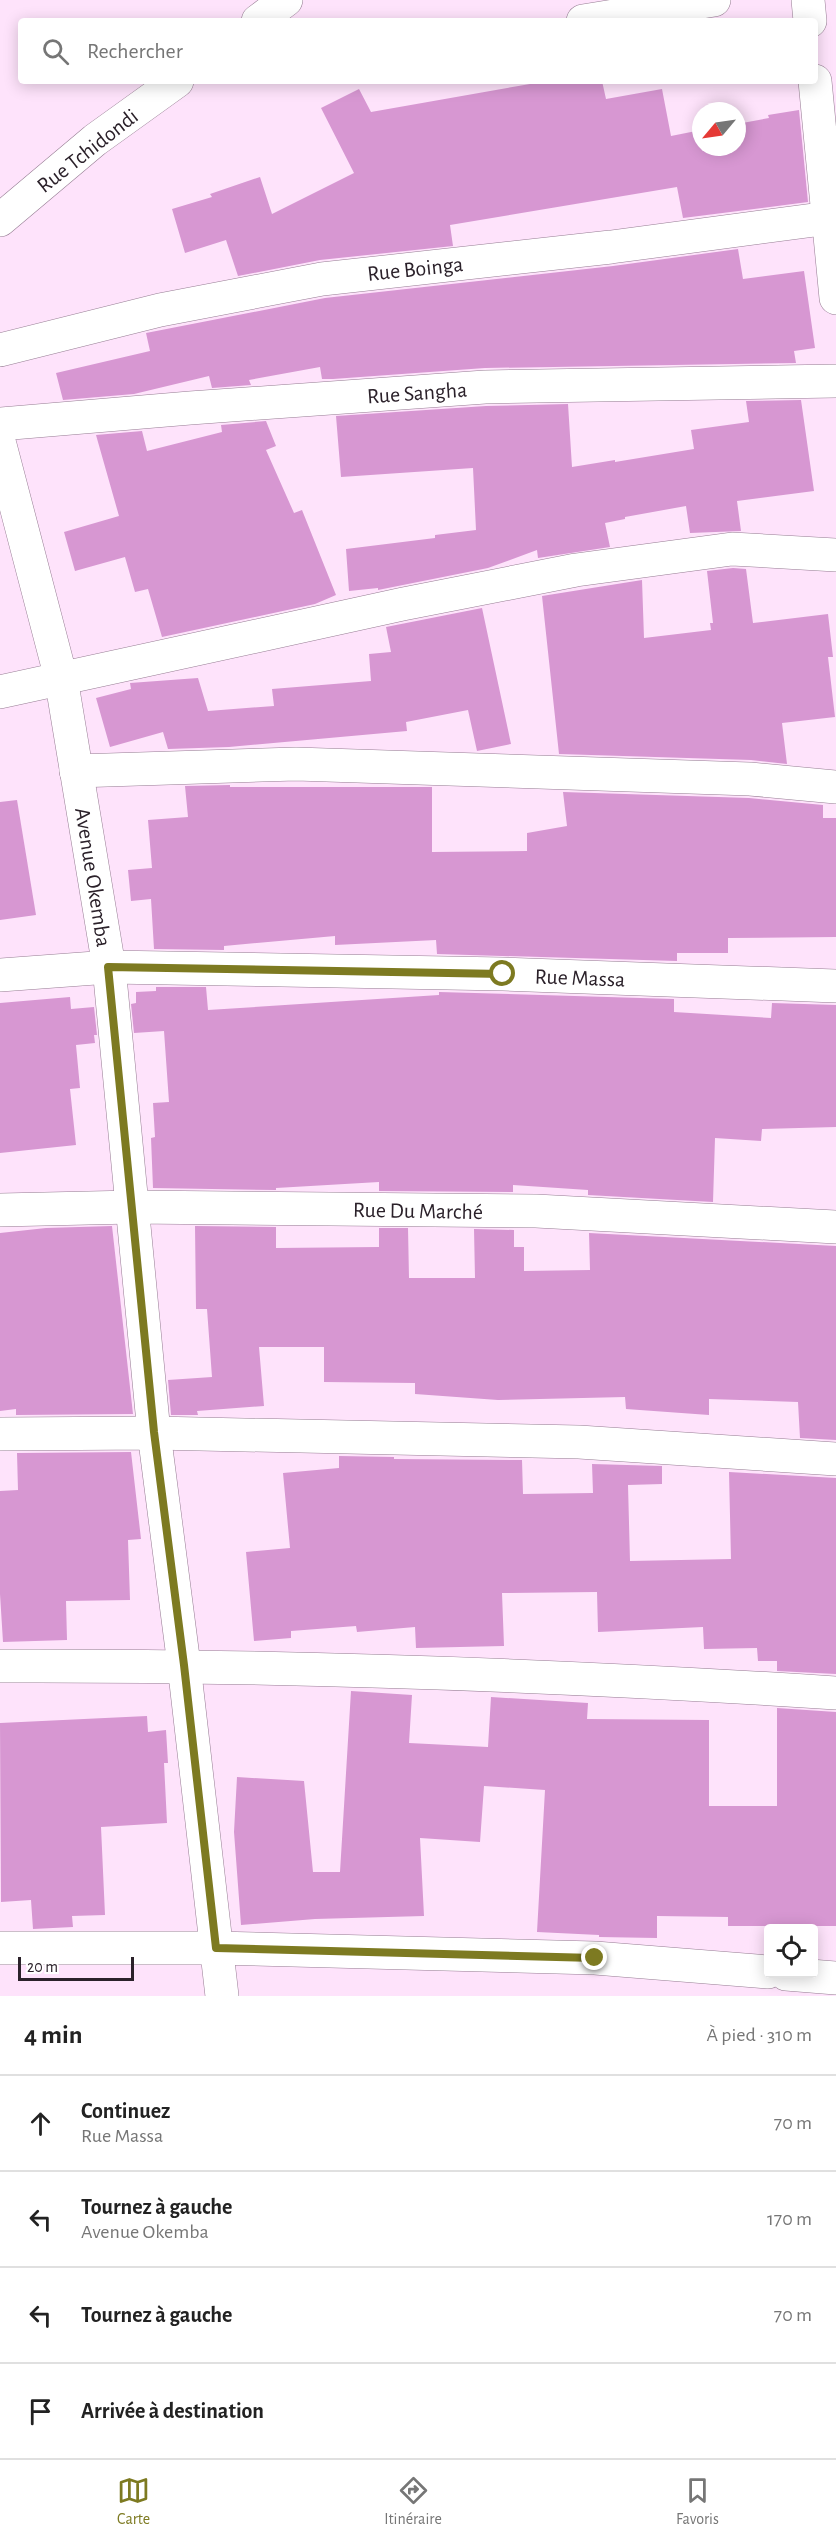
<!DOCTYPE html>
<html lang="fr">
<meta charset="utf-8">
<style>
:root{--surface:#fff;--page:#f2f2f2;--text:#222;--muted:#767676;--line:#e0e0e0;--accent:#7d7a21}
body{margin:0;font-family:"Alegreya Sans",sans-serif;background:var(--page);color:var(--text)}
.controls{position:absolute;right:18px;bottom:18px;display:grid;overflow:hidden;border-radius:6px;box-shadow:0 3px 15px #0003}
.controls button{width:54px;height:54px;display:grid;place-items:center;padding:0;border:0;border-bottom:2px solid var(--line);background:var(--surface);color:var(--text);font:30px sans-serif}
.compass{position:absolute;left:692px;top:102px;width:54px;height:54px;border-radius:50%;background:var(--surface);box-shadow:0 3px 15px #0003;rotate:241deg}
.scale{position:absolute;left:18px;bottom:15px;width:116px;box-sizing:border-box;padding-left:6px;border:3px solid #2b212a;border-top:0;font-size:16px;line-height:21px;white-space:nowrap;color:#2b212a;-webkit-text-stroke:4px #fff;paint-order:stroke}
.stop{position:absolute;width:18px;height:18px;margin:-14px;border:4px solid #7d7a21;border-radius:50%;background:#fff}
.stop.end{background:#7d7a21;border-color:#fff;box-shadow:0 2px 6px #0008}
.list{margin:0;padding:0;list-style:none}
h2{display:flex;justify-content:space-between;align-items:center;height:78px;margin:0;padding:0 24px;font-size:26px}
h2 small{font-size:20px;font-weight:400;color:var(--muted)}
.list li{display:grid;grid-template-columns:39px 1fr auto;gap:18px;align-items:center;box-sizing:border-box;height:96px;padding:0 24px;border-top:2px solid var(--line)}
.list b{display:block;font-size:22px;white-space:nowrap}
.list p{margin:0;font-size:20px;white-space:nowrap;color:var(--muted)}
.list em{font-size:20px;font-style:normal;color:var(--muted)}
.icon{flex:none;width:33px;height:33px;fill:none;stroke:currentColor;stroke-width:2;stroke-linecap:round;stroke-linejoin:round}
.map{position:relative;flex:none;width:836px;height:1996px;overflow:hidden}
.search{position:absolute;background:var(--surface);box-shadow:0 3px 15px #0003;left:18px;right:18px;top:18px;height:66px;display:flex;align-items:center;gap:15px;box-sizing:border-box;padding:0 21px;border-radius:6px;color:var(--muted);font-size:22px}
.sheet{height:462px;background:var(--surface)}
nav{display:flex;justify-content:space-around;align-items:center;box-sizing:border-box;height:84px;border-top:2px solid var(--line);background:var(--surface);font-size:16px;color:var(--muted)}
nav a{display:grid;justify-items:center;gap:3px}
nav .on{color:var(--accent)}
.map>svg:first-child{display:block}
.building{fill:#d797d2}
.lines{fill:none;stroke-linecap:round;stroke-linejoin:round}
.minor-casing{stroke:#967d93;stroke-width:34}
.minor{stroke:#fff;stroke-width:33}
.route{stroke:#7d7a21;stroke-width:8}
.labels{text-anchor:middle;stroke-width:6;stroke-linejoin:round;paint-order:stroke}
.street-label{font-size:22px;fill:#2b212a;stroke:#fff}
</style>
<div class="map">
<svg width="836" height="1996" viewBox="0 0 836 1996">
<rect width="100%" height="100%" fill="#fee3fb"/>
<g class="building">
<polygon points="529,81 602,81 606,99 662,89 671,136 701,130 701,147 737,147 737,124 769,118 768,115 799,110 808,202 683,218 677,187 450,225 453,246 320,260 238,276 226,240 185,253 172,209 212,197 210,194 260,177 272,214 354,173 321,108 359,89 371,112 530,84"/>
<polygon points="738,249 743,279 804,271 815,348 794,351 796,363 485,368 333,379 322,379 320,367 249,380 251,385 212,388 209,376 134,394 63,400 56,373 150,351 146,333 325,298 613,266"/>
<polygon points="801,400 814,491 737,501 741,531 690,533 686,506 625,517 625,519 605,523 610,547 538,558 537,550 488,568 378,590 378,588 349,591 346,549 435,538 435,535 476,530 473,468 341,477 336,416 486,406 568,404 572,467 615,460 615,462 694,449 691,430 749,422 746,401"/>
<polygon points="266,421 276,446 266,450 294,513 302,510 336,595 315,604 162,637 148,589 135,592 125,557 75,571 64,532 119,516 96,435 142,431 147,451 222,432 221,425"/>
<polygon points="733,568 746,569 753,623 828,614 833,657 828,657 835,717 782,723 787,764 751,760 559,754 542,596 642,580 644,638 711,630 710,623 713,623 707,571"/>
<polygon points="482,608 511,744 477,751 468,710 406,722 407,731 229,747 168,749 163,732 110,747 96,698 131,689 130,683 198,678 208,711 274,706 272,689 371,681 369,654 391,652 386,627"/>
<polygon points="230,785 230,787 432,787 432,852 527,851 527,833 567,826 563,792 749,798 823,805 823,818 836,818 836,937 728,938 728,953 677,953 677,961 437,954 436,940 335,945 335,936 224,946 224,950 154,949 151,899 131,901 128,870 152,868 148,820 188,817 185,786"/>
<polygon points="17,800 36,915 0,920 0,802"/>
<polygon points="156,987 206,987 208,1010 439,995 439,992 674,999 674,1012 771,1018 772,1003 836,1005 836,1127 762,1129 761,1141 715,1138 713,1202 588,1195 588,1190 513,1185 513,1192 379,1191 379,1182 276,1188 276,1190 153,1188 151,1138 155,1137 153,1103 169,1102 164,1031 134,1033 131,1004 136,1003 136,992 156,991"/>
<polygon points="70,997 71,1009 94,1007 97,1035 94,1035 95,1043 76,1045 80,1088 70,1089 76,1145 0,1153 0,1003"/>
<polygon points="112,1226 133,1414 16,1415 16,1409 0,1411 0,1233 46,1228"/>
<polygon points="195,1226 276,1227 276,1248 379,1247 379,1228 408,1228 409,1278 475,1278 474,1229 514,1230 514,1247 524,1247 524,1271 590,1270 589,1233 836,1246 836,1440 800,1438 798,1402 709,1399 709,1415 626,1409 625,1397 498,1400 415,1394 415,1383 324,1382 324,1347 259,1347 264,1406 197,1411 198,1415 171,1415 168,1380 212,1377 207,1309 196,1309"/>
<polygon points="131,1452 141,1539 128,1540 130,1600 66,1601 67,1640 3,1642 0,1594 0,1491 18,1490 17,1453"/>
<polygon points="339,1456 394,1457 394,1459 522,1460 523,1494 593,1493 592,1464 662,1466 662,1484 628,1485 630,1561 731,1559 729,1472 836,1478 836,1674 777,1671 777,1661 758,1661 757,1648 704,1649 703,1627 598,1632 597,1592 502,1593 504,1646 416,1648 415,1627 357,1632 356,1626 291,1631 291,1638 254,1641 246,1552 290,1548 283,1473 339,1468"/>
<polygon points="351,1691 412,1695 409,1743 488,1747 491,1697 588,1703 587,1719 709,1720 709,1806 777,1806 777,1708 836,1712 836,1926 728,1926 728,1917 657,1916 657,1938 599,1937 599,1935 537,1932 545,1790 484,1786 480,1842 420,1838 424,1916 315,1919 241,1925 234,1832 237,1777 304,1781 313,1872 340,1872"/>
<polygon points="147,1716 148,1732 166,1730 168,1763 164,1763 167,1823 101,1827 105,1915 72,1916 73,1927 33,1929 31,1900 1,1902 0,1723"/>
</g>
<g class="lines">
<g class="minor-casing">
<g id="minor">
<polyline points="808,0 810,21"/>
<polyline points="258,21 286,0"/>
<polyline points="583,21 714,0"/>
<polyline points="815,81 836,298"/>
<polyline points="0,220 95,140 177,81"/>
<polyline points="0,350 160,310 322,279 611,247 836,217"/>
<polyline points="0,424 190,408 485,387 836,381"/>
<polyline points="0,445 61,678 109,967 154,1433 184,1665 222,1996"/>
<polyline points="0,692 403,604 576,570 732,549 836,555"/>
<polyline points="76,771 296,764 750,779 836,787"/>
<polyline points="0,975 109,967 503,974 836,986"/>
<polyline points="0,1210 133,1207 536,1211 836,1227"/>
<polyline points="0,1434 154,1433 579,1442 836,1459"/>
<path d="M0,1666C279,1665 558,1675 836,1693"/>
<polyline points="0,1948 216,1948 595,1958 768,1972"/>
<polyline points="786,1974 836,1978"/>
</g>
</g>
<use href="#minor" class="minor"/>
</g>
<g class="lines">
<polyline class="route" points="503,974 108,967 154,1432 184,1665 216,1948 595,1958"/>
</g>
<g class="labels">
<g class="street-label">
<text transform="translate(87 150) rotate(-38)" y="8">Rue Tchidondi</text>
<text transform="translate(415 268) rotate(-6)" y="8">Rue Boinga</text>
<text transform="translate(417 392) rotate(-4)" y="8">Rue Sangha</text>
<text transform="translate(94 877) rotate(81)" y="8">Avenue Okemba</text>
<text transform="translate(580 977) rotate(2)" y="8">Rue Massa</text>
<text transform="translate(418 1210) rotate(1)" y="8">Rue Du Marché</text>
</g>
</g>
</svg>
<div class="controls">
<button><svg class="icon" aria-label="locate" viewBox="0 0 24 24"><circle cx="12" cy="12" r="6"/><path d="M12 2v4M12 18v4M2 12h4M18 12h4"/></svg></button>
</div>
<svg class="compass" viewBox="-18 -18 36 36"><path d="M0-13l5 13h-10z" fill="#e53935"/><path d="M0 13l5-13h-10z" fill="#767676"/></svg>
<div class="scale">20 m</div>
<div class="stop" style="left:503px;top:974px"></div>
<div class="stop end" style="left:595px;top:1958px"></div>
<div class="search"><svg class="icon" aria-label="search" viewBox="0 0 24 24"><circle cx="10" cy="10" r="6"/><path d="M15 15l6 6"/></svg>Rechercher</div>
</div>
<section class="sheet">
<h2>4 min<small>À pied · 310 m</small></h2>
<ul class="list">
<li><svg class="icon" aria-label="ahead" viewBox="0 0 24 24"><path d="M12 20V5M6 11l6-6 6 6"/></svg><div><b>Continuez</b><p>Rue Massa</p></div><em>70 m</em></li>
<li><svg class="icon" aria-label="left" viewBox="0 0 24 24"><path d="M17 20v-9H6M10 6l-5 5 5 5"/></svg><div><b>Tournez à gauche</b><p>Avenue Okemba</p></div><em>170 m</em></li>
<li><svg class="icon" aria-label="left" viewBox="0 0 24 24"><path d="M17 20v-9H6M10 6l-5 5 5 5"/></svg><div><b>Tournez à gauche</b></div><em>70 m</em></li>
<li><svg class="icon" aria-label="arrive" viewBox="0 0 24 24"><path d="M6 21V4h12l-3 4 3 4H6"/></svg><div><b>Arrivée à destination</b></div></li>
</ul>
</section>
<nav>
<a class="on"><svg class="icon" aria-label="map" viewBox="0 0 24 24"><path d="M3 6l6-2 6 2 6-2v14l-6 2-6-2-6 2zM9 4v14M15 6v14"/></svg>Carte</a>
<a><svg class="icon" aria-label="directions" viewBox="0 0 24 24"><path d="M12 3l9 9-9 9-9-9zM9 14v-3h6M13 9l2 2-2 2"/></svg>Itinéraire</a>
<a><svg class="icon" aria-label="saved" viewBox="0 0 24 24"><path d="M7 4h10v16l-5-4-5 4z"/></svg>Favoris</a>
</nav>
